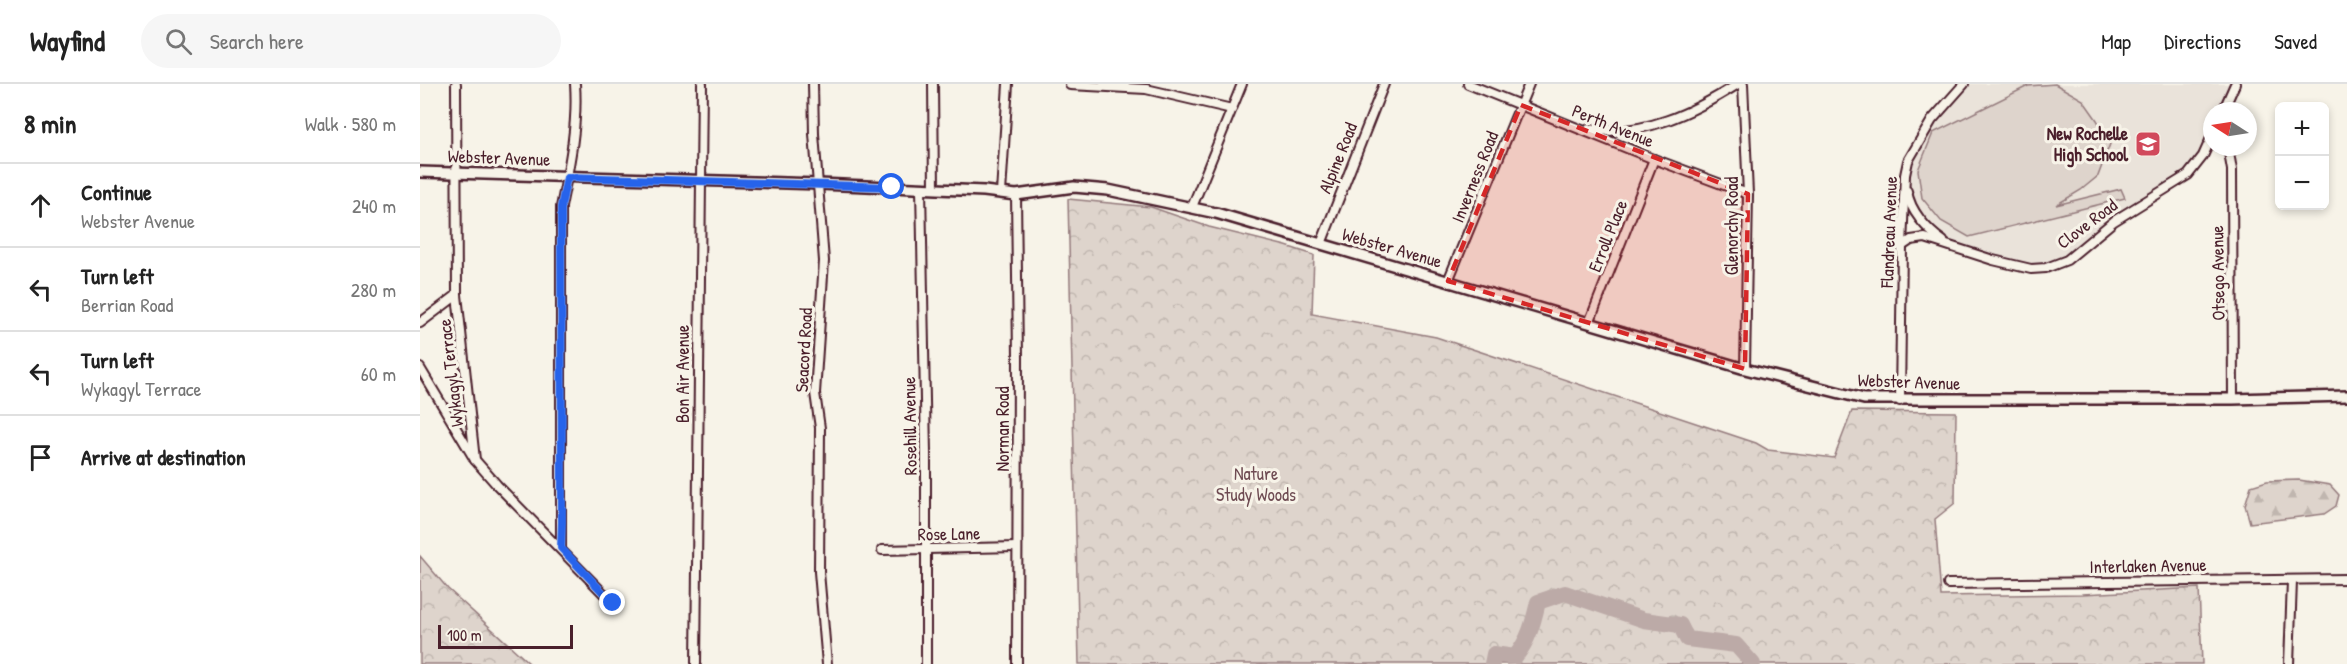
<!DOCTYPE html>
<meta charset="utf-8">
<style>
:root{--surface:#fff;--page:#f6f6f6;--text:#222;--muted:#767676;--line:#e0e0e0}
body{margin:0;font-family:"Patrick Hand",sans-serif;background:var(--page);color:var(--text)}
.controls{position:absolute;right:18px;top:18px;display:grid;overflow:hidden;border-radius:9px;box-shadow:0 3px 9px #0003}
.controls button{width:54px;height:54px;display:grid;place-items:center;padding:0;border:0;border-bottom:2px solid var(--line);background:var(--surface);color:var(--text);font:30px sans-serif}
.compass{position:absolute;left:1783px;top:18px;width:54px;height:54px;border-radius:50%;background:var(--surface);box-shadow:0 3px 9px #0003;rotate:282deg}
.scale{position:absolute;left:18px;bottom:15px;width:135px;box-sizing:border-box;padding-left:6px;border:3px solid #4a1f2b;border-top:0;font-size:16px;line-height:21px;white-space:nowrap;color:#4a1f2b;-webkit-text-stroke:4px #f7f3e8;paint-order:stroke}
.stop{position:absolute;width:18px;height:18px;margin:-14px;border:4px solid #2563eb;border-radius:50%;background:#fff}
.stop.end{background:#2563eb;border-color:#fff;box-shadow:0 2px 6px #0008}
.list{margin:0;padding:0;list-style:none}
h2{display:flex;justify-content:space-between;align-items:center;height:78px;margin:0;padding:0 24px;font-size:26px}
h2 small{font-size:20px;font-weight:400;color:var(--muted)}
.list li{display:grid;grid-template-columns:39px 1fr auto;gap:18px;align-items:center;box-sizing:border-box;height:84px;padding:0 24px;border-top:2px solid var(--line)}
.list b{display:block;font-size:22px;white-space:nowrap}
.list p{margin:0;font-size:20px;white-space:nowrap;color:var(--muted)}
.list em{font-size:20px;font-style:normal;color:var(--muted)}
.icon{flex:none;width:33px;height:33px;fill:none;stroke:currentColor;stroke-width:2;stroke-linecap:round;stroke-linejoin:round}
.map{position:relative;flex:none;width:1927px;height:580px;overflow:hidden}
header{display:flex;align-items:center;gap:36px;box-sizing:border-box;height:84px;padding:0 30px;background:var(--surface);border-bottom:2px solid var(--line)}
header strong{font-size:28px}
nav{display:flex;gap:33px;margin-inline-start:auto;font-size:21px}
.search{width:420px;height:54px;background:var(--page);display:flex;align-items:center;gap:15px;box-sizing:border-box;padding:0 21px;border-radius:33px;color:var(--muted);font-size:22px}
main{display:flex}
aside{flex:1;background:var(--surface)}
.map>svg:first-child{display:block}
.built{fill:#eae3da}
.forest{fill:url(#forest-firs);stroke:#947a7c;stroke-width:1.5}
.park{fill:url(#park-crowns);stroke:#947a7c;stroke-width:1.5}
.garden{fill:#ded4cc;stroke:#947a7c;stroke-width:1.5}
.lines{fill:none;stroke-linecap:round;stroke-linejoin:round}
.river{stroke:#bcaaa7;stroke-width:16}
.minor-casing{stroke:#4a1f2b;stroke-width:12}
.tertiary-casing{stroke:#4a1f2b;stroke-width:14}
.minor{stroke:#f7f3e8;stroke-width:8}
.tertiary{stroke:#f7f3e8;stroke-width:9}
.route{stroke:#2563eb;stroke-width:8}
.marked{fill:#d62828;fill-opacity:0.2;stroke:#d62828;stroke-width:4.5;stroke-dasharray:12 8;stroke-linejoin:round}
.labels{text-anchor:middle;stroke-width:6;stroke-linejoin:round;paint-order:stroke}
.street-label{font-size:18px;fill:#4a1f2b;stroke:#f7f3e8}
.poi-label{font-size:18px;font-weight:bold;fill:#4a1f2b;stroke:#f7f3e8;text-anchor:end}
.park-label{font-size:18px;fill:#6f4c53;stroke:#f7f3e8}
</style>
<header>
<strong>Wayfind</strong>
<div class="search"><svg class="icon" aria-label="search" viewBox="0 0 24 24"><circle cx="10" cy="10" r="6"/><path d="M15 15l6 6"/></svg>Search here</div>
<nav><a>Map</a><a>Directions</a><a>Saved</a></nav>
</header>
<main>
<aside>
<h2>8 min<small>Walk · 580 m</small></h2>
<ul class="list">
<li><svg class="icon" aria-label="ahead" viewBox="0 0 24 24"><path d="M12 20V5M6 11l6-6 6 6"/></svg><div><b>Continue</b><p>Webster Avenue</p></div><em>240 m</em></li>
<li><svg class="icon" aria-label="left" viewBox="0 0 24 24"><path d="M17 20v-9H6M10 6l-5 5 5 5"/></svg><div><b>Turn left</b><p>Berrian Road</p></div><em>280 m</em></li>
<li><svg class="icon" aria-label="left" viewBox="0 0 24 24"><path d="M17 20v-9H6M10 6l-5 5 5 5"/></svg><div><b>Turn left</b><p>Wykagyl Terrace</p></div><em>60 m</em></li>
<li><svg class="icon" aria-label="arrive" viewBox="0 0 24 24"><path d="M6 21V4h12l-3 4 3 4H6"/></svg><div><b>Arrive at destination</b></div></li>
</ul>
</aside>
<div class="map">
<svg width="1927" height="580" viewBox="0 0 1927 580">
<defs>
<pattern id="forest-firs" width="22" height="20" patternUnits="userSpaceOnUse" patternTransform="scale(1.5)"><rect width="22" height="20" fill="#ded4cc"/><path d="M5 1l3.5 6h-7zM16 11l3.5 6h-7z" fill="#c0b6af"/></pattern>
<pattern id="park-crowns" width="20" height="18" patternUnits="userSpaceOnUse" patternTransform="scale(1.5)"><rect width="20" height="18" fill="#ded4cc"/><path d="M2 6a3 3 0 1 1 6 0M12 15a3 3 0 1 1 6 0" fill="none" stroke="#c0b6af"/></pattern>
</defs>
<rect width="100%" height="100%" fill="#f7f3e8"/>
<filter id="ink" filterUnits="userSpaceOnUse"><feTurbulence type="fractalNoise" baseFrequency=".0167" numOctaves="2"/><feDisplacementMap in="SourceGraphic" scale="12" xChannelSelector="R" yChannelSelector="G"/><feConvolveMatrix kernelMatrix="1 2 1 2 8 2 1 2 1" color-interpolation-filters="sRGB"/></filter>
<g filter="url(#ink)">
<polygon class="built" points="1549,0 1811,0 1799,27 1792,27 1792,43 1780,69 1762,90 1703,126 1641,175 1626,179 1609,180 1537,161 1513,144 1495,120 1490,104 1490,87 1498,65 1513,39"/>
<polygon class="forest" points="1879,396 1910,401 1919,411 1916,422 1904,430 1830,439 1825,421 1831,402 1847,397"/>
<g class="park">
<polygon points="648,115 731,123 789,143 866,162 894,171 892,230 1016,253 1336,359 1348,366 1414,374 1432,327 1536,328 1535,419 1515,435 1521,512 1662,510 1779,504 1782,580 659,580"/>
<polygon points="0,472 28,505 110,580 0,580"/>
</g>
<polygon class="garden" points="1635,0 1663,16 1677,36 1690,60 1678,92 1661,106 1636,121 1701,105 1705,114 1549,153 1521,137 1502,114 1498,86 1513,49 1608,2"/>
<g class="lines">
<path class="river" d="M1072,580L1074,570L1095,573C1109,556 1113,539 1118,518L1145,509L1224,536L1260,541L1267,555L1316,561L1333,580"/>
<g class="minor-casing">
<g id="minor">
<polyline points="36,0 37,211 55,376 77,401 193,519"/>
<polyline points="393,0 394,50 404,177 395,309 400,344 399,488 407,580"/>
<polyline points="513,0 514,105"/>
<polyline points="1048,0 1234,75 1328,110"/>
<polyline points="1323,0 1328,110 1325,285"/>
<polyline points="650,1 726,5 812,25"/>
<polyline points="1803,27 1815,0"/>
<path d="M1169,45C1222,54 1274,28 1318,0"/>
<polyline points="1808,63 1812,86 1813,315"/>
<polyline points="501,104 506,369 506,580"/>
<path d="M1487,107C1490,127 1507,146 1523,157"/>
<polyline points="581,109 588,0"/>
<polyline points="596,111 598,273 597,580"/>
<polyline points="772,123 822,0"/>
<polyline points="901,160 964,0"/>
<polyline points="1482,162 1491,156 1505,154 1573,176 1611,185 1626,184 1647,176 1694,137 1768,91 1783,72 1792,52"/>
<polyline points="1028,197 1109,0"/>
<polyline points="0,239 37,211"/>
<polyline points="1169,239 1234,75"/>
<polyline points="0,284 55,376"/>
<polyline points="1480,317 1482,162 1485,91 1488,77 1512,36 1544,0"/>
<path d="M141,464V123C149,83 158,41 155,0"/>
<polyline points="462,466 597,463"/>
<polyline points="1528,500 1927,495"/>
<polyline points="276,580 282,0"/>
<polyline points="1869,580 1872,497"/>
</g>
</g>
<g class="tertiary-casing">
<polyline id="tertiary" points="0,88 399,100 564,107 596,111 654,103 688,106 796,129 1325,285 1444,315 1813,315 1927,312"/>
</g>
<use href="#minor" class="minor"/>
<use href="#tertiary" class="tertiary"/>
</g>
</g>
<g class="lines" filter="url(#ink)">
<polyline class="route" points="193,519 141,464 142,438 141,123 147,93 472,103"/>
</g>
<path class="marked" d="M1101,21L1328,110L1325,285L1028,197Z"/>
<defs>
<g id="school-square" transform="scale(1.35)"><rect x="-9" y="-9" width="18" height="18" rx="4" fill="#d1495b" stroke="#f7f3e8"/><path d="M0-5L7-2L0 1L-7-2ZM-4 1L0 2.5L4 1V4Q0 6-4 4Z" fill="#fff"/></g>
</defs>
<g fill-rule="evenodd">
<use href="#school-square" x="1728" y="60"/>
</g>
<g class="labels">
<g class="street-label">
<text transform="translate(1193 42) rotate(22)" y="6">Perth Avenue</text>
<text transform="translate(79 74) rotate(2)" y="6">Webster Avenue</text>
<text transform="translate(918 74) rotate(-68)" y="6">Alpine Road</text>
<text transform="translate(1055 93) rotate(-68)" y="6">Inverness Road</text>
<text transform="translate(1667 140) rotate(-37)" y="6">Clove Road</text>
<text transform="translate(1312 142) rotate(-90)" y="6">Glenorchy Road</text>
<text transform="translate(1469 148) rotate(-88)" y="6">Flandreau Avenue</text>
<text transform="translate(1188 152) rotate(-68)" y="6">Erroll Place</text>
<text transform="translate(972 164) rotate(16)" y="6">Webster Avenue</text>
<text transform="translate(1798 189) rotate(-91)" y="6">Otsego Avenue</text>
<text transform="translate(384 266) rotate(-87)" y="6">Seacord Road</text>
<text transform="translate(31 289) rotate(-97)" y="6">Wykagyl Terrace</text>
<text transform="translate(263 290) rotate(-90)" y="6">Bon Air Avenue</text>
<text transform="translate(1489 298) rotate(2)" y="6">Webster Avenue</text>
<text transform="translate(490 342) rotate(-91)" y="6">Rosehill Avenue</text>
<text transform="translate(583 345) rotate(-90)" y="6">Norman Road</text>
<text transform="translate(529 450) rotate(-1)" y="6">Rose Lane</text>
<text transform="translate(1728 482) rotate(-1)" y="6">Interlaken Avenue</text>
</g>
<g class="poi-label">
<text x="1708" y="56">New Rochelle<tspan x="1708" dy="21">High School</tspan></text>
</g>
<g class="park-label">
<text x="836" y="396">Nature<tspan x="836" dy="21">Study Woods</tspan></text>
</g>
</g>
</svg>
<div class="controls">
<button>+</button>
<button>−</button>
</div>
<svg class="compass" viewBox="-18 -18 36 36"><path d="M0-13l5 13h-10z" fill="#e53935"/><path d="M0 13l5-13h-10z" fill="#767676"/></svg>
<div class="scale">100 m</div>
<div class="stop" style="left:472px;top:103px"></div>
<div class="stop end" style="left:193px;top:519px"></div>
</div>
</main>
